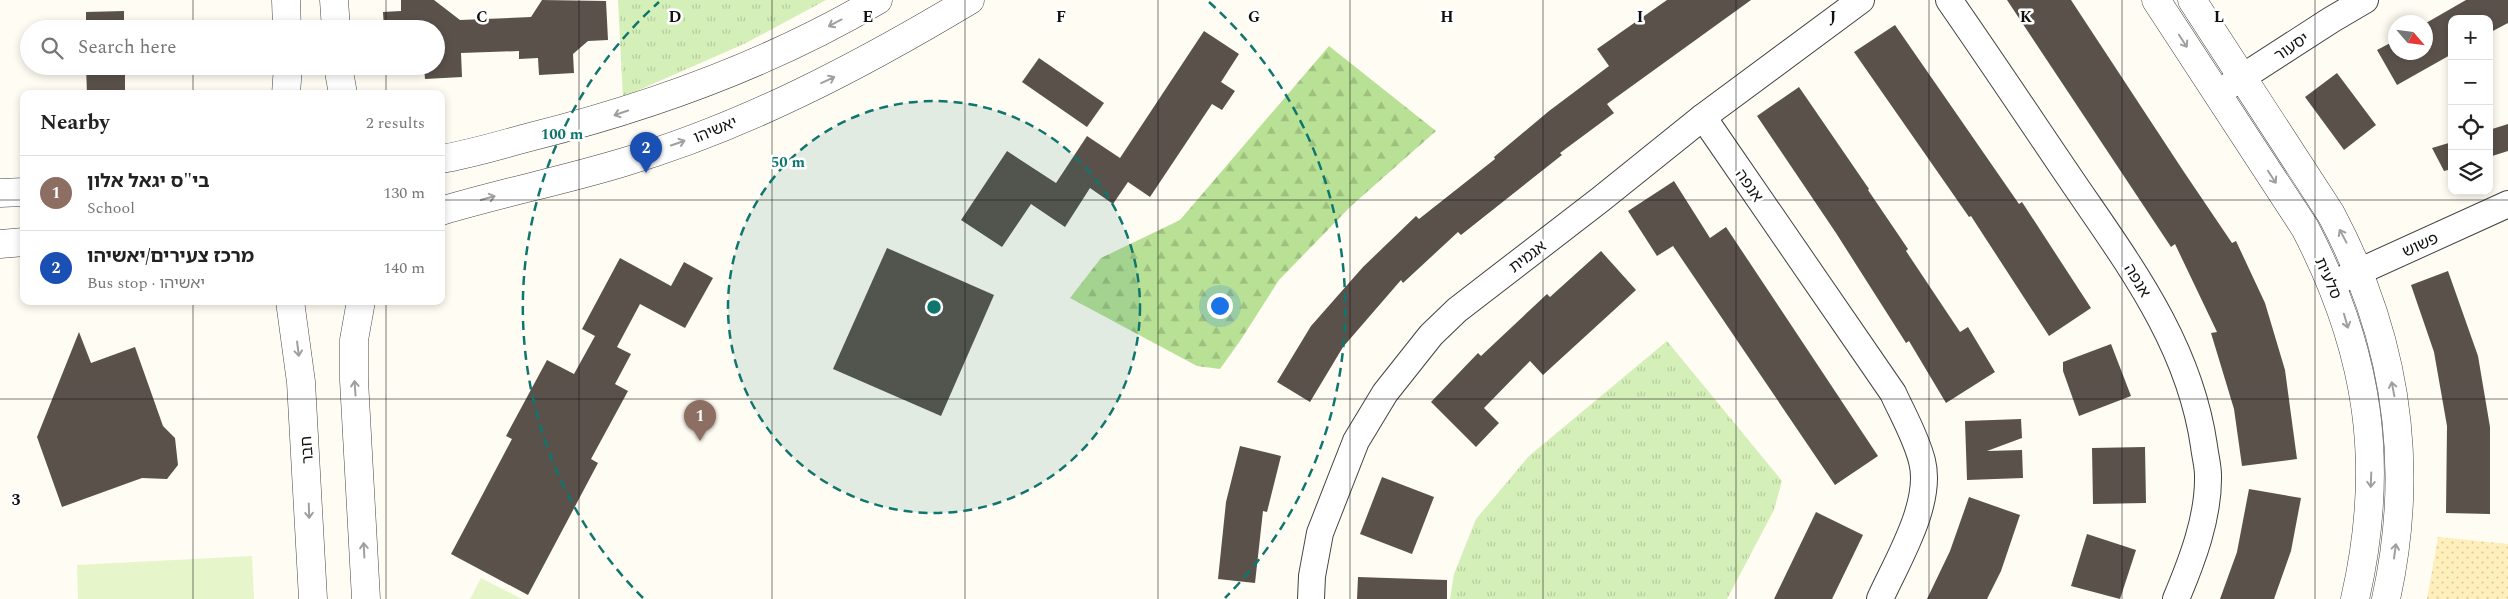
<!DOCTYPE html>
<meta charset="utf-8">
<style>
:root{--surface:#fff;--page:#f6f6f6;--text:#222;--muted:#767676;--line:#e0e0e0;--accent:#d01825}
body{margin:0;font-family:Spectral,"Noto Sans Hebrew",serif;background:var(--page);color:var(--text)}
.controls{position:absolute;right:15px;top:15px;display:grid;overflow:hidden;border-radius:10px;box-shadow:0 2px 8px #0003}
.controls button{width:45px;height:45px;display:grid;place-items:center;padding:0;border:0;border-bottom:1px solid var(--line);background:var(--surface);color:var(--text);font:25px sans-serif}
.compass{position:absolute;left:2388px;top:15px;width:45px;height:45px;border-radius:50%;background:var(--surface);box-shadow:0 2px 8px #0003;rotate:118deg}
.you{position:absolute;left:1219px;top:305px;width:18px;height:18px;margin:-12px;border:4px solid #fff;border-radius:50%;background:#1a73e8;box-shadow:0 0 0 8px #1a73e833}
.badge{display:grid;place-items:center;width:32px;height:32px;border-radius:50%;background:var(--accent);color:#fff;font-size:16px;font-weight:700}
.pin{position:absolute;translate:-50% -41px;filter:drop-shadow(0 1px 2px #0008)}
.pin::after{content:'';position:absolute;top:26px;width:18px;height:15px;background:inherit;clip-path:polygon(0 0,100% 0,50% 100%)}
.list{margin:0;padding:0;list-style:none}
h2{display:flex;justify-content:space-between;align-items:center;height:65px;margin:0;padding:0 20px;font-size:21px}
h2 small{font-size:16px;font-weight:400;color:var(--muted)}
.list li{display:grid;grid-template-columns:32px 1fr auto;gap:15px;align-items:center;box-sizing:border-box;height:75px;padding:0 20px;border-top:1px solid var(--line)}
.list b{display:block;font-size:19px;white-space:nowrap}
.list p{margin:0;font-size:16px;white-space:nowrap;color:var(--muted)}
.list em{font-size:16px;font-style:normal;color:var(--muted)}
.icon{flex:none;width:28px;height:28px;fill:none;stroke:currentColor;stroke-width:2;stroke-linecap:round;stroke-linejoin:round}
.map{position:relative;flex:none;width:2508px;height:599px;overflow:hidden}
.search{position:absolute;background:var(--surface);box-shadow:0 2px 8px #0003;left:20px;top:20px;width:425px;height:55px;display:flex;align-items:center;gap:12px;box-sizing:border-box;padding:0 18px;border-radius:28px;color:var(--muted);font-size:19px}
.panel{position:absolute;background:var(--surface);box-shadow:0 2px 8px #0003;left:20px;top:90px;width:425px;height:215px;border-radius:10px}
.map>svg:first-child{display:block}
.forest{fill:url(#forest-firs)}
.sand{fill:url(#sand-dots)}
.park{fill:url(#park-tufts)}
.pitch{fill:#e7f5ca}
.building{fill:#5a514b}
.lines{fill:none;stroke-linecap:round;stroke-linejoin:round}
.minor-casing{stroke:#434343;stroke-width:28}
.tertiary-casing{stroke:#434343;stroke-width:29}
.minor{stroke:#fff;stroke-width:26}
.tertiary{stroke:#fff;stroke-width:28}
.oneway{stroke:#9f9f9f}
.grid{fill:none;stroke:#101010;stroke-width:1;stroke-opacity:0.55}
.ring{fill:none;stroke:#0f766e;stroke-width:2.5;stroke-dasharray:9 6}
.labels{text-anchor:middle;stroke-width:5;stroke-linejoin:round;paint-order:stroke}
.street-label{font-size:16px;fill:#101010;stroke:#fff}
.grid-label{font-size:16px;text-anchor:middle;font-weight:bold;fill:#101010;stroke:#fff;stroke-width:5;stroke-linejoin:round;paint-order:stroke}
.centre{fill:#0f766e;stroke:#fff;stroke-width:2.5}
.ring-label{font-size:15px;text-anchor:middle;font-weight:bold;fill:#0f766e;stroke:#fff;stroke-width:5;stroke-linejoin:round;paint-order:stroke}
</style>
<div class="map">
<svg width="2508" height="599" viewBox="0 0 2508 599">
<defs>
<pattern id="forest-firs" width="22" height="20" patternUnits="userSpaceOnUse" patternTransform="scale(1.25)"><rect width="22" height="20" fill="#b9e195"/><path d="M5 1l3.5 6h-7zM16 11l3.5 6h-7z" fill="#9ec07f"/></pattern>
<pattern id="sand-dots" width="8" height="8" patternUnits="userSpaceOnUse" patternTransform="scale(1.25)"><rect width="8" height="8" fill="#ffefbb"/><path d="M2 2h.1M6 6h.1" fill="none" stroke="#dacca0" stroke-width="1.8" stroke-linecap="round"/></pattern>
<pattern id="park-tufts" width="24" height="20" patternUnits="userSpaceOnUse" patternTransform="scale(1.25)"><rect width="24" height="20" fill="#d5efb8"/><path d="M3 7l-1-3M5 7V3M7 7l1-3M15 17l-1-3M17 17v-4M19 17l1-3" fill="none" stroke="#b6cc9d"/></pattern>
</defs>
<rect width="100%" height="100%" fill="#fffcf3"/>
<polygon class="forest" points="1329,46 1436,131 1351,206 1279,280 1240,341 1220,369 1197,366 1070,298 1101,258 1180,220"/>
<polygon class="sand" points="2438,537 2508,544 2508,599 2427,599"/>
<g class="park">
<polygon points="618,0 826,0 746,43 623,97"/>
<polygon points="1667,341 1782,481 1774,510 1727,599 1450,599 1454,574 1476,519 1529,456"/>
</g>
<g class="pitch">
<polygon points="252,556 254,599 78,599 77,565"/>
<polygon points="481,578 522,599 470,599"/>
</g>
<g class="building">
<polygon points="401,0 434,0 460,20 531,17 542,0 606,1 608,40 588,41 573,54 574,73 539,75 538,58 519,59 519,51 461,53 462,77 425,79 424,66 436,66 436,29 384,29 383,12 401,11"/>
<polygon points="1667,0 1751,0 1607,104 1614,113 1560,153 1562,155 1461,235 1458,232 1403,283 1401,280 1343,347 1310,402 1277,382 1311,326 1363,267 1416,216 1419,219 1495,159 1494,157 1549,111 1609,66 1597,49"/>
<polygon points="2007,0 2071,0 2184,172 2232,243 2236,241 2265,303 2285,370 2297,459 2242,466 2234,409 2211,333 2217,332 2175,244 2171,247"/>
<polygon points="2466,0 2508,0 2508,23 2489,33 2489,19 2452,19 2452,54 2397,85 2377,50 2396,40 2396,52 2426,52 2426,23"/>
<polygon points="124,11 124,29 86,29 86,12"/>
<polygon points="1895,25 2019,204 2022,202 2091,308 2049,336 1971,216 1969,217 1854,52"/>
<polygon points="1204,31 1239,54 1221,82 1235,91 1222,110 1212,104 1150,197 1128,182 1113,204 1090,188 1065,227 1031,204 1002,247 961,220 1007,151 1056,183 1087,136 1120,158"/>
<polygon points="1039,58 1104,103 1087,127 1022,82"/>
<polygon points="86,66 125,66 125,94 87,94"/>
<polygon points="2337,73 2376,125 2344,150 2305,97"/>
<polygon points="1799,87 1869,189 1868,190 1908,249 1906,251 1960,332 1968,327 1995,372 1946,403 1909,341 1906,343 1836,233 1757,116"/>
<polygon points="2508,124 2508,151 2489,157 2489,130"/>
<polygon points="2452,142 2452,169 2444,171 2432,148"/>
<polygon points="1674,181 1710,238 1726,227 1878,456 1835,485 1673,246 1657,256 1628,211"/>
<polygon points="887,248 994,295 941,416 833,369"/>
<polygon points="1601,251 1636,290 1543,375 1530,361 1484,408 1499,423 1476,447 1431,402 1478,353 1481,356 1547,294 1550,297"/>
<polygon points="620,258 671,286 684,262 713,278 685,328 640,304 617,347 631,354 615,384 628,391 591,459 598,463 528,595 451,554 512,439 506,436 547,360 574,374 595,336 582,329"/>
<polygon points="2448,271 2478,356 2490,427 2490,514 2446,513 2447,426 2434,352 2411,285"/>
<polygon points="79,332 91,363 135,347 163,426 175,438 178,465 167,479 142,478 62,507 37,437"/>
<polygon points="2111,344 2131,396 2079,416 2063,371 2063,362"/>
<polygon points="2021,419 2022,438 1987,451 2022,450 2023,478 1967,480 1965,421"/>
<polygon points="1240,446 1281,456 1267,512 1263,511 1255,583 1218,579 1226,502"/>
<polygon points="2145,447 2146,503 2093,504 2092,448"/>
<polygon points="1382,477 1434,497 1412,554 1360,534"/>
<polygon points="2249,489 2301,498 2291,551 2274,599 2220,599 2237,552"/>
<polygon points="1969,497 2020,515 2001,571 1987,599 1927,599 1950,551"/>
<polygon points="1816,512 1863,535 1832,599 1774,599"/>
<polygon points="2087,534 2136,550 2120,599 2071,586"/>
<polygon points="1358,577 1447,580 1447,599 1357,599"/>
</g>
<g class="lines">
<g class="minor-casing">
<g id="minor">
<path d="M1949,0C1990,59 2030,119 2070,178C2127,262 2189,342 2204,446C2205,455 2208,466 2208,475C2209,517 2192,561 2176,599"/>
<polyline points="2218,93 2331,20 2365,0"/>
<path d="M1703,117L1893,393C1903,415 1916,437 1922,461C1933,503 1897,561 1880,599"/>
<polyline points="2332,284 2508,204"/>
<polyline points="1311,599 1312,576 1320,533 1356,441 1385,393 1431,335 1457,310 1601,199 1703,117 1861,0"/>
</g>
</g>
<g class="tertiary-casing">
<g id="tertiary">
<polyline points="286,0 287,29"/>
<polyline points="334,0 336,29"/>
<path d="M2156,0L2305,228C2369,351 2386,464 2355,599"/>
<path d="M2192,0L2331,214C2396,336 2416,463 2386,599"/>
<polyline points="338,66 343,94"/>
<polyline points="286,94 288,66"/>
<path d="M441,159C471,154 500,145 530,137C650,107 770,64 878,0"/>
<polyline points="0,193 24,192"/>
<path d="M441,211C501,193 561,181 621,163C744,127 860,66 970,0"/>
<polyline points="0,244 24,242"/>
<polyline points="290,301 301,382 313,599"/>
<polyline points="361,301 354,340 354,380 366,599"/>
</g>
</g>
<use href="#minor" class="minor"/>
<use href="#tertiary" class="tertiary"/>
</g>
<defs><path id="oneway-shaft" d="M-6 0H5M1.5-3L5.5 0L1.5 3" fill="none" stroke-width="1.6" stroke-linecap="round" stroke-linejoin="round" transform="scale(1.25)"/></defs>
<g class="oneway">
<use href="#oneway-shaft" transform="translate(835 23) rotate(152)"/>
<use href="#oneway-shaft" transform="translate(2183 41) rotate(57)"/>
<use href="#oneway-shaft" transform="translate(828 80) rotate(-25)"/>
<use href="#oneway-shaft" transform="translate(621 113) rotate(161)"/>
<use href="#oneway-shaft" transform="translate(678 143) rotate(-19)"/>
<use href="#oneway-shaft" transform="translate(2272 177) rotate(57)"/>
<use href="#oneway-shaft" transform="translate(488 198) rotate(-16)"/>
<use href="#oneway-shaft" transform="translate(2343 236) rotate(-118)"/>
<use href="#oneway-shaft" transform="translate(2346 321) rotate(74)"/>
<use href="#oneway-shaft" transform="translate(298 349) rotate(83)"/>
<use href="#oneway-shaft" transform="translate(355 388) rotate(-94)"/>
<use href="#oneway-shaft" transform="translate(2393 389) rotate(-101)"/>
<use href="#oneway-shaft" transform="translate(2371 480) rotate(92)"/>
<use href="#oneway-shaft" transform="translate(309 511) rotate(88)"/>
<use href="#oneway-shaft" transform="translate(364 550) rotate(-93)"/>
<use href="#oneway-shaft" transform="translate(2395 551) rotate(-82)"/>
</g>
<path class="grid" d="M193,0V29M386,0V29M579,0V599M772,0V599M965,0V599M1158,0V599M1350,0V599M1543,0V599M1736,0V599M1929,0V599M2122,0V599M2315,0V599M193,66V94M386,66V94M0,200H24M441,200H2508M193,301V599M386,301V599M0,399H2508"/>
<circle cx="934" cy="307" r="206" fill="#0f766e" fill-opacity=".12"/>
<g class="ring">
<circle cx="934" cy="307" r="206"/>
<path d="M643 598A411 411 0 0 1 659 2M1209 2A411 411 0 0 1 1225 598"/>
</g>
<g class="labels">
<g class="street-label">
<text transform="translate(2291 46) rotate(-34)" y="6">יסעור</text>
<text transform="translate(715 129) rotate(-22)" y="6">יאשיהו</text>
<text transform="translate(1750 185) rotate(55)" y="6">אנפה</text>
<text transform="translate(2420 244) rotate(-24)" y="6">פשוש</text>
<text transform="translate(1527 256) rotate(-37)" y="6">אגמית</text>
<text transform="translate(2329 278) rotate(66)" y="6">סלעית</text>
<text transform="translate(2138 280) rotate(59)" y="6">אנפה</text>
<text transform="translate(306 450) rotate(-94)" y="6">חבר</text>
</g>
</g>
<g class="grid-label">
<text x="482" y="22">C</text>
<text x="675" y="22">D</text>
<text x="868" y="22">E</text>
<text x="1061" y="22">F</text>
<text x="1254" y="22">G</text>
<text x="1447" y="22">H</text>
<text x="1640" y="22">I</text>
<text x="1833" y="22">J</text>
<text x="2026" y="22">K</text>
<text x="2219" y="22">L</text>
<text x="16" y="505">3</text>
</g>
<circle cx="934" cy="307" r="8" class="centre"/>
<g class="ring-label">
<text x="562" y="139">100 m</text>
<text x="788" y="167">50 m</text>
</g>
</svg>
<div class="controls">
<button>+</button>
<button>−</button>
<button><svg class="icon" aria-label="locate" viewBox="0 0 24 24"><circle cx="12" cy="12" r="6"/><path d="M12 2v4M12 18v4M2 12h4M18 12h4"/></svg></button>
<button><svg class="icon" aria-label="layers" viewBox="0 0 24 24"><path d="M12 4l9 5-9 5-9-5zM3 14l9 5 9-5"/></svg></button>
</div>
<svg class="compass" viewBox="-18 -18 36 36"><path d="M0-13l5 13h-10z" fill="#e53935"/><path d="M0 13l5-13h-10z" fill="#767676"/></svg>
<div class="you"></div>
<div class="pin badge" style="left:700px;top:441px;background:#8d6e63">1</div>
<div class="pin badge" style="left:646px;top:173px;background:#1a4fb4">2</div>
<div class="search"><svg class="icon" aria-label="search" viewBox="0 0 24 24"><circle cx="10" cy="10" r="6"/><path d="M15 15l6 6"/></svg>Search here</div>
<section class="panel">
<h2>Nearby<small>2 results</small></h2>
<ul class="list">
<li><span class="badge" style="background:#8d6e63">1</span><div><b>בי&quot;ס יגאל אלון</b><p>School</p></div><em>130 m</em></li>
<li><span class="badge" style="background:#1a4fb4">2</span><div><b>מרכז צעירים/יאשיהו</b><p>Bus stop · יאשיהו</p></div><em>140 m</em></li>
</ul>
</section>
</div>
